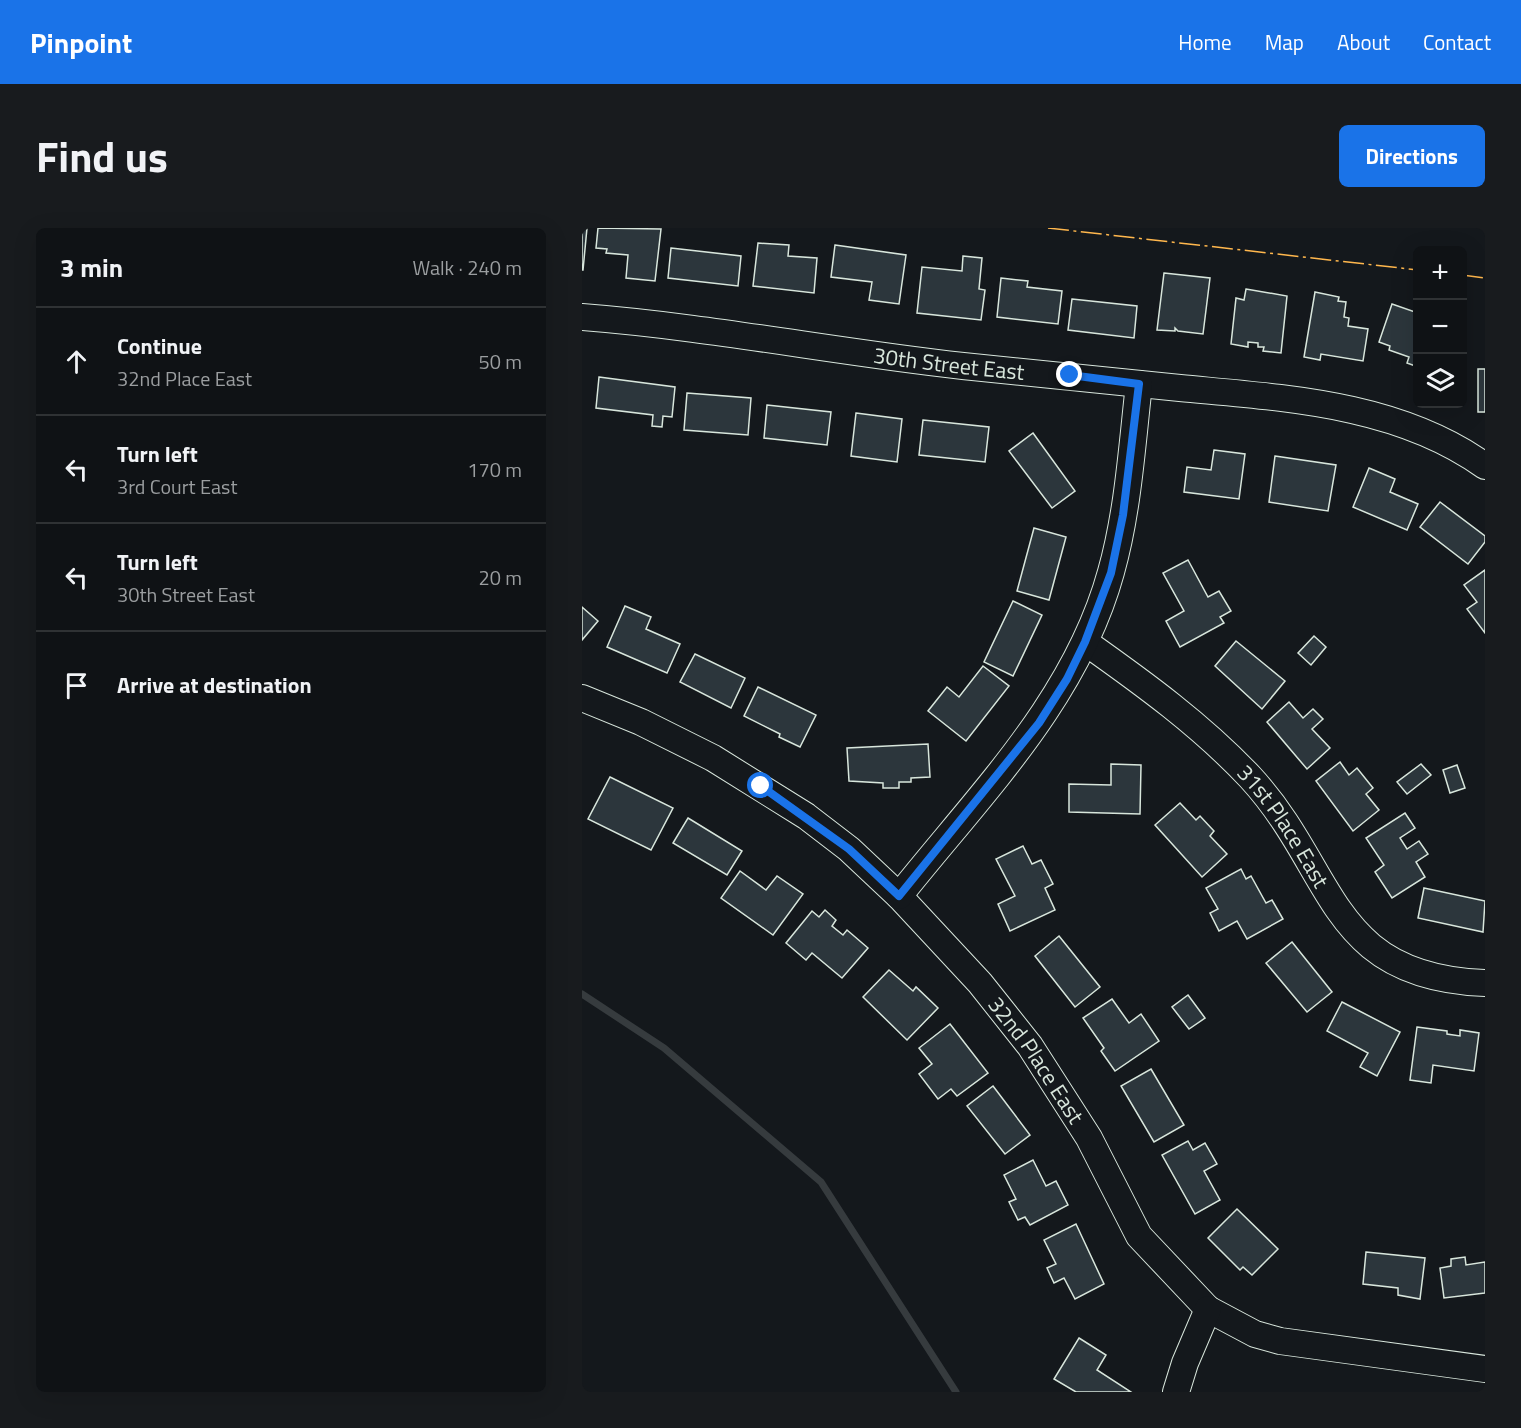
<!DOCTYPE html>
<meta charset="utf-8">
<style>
:root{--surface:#0f1215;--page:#181b1e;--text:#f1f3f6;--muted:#9b9ea0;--line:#2f3234;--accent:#1a73e8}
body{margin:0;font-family:"Titillium Web",sans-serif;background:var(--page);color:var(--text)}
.controls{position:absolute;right:18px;top:18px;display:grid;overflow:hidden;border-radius:9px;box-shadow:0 6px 24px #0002}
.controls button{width:54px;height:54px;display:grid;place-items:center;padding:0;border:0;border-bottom:2px solid var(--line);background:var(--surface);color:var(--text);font:30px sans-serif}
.stop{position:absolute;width:18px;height:18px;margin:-14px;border:4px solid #1a73e8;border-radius:50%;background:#fff}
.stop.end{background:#1a73e8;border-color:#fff;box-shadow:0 2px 6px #0008}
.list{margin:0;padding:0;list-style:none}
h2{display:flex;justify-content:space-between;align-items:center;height:78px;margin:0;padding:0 24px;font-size:26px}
h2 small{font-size:20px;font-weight:400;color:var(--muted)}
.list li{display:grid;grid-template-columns:39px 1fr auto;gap:18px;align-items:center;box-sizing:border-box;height:108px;padding:0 24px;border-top:2px solid var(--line)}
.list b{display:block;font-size:22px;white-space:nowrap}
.list p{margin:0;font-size:20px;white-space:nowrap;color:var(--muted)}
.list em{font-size:20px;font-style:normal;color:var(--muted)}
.icon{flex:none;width:33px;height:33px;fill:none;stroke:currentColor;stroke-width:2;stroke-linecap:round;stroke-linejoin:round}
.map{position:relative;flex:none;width:903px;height:1164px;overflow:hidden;border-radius:9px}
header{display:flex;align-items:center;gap:36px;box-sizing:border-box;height:84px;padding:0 30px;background:var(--accent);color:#fff}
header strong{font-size:28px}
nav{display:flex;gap:33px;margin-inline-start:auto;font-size:21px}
.intro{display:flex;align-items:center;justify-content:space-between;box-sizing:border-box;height:144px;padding:0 36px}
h1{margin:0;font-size:42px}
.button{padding:15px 27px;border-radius:9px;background:var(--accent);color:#fff;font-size:21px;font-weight:700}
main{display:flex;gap:36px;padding:0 36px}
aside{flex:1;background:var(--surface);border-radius:9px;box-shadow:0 6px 24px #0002}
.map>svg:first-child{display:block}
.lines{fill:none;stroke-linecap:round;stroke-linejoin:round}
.stream{stroke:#363b3e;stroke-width:7}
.building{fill:#2c363c;stroke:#d8e6dc;stroke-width:1.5}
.minor-casing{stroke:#d8e6dc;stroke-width:28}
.minor{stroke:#14181c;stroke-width:26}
.power{stroke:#ffb74d;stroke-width:1.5;stroke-dasharray:21 4.5 3 4.5;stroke-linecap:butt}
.route{stroke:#1a73e8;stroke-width:8}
.labels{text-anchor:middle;stroke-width:4.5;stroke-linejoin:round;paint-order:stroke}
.street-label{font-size:22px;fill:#d8e6dc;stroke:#14181c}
</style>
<header>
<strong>Pinpoint</strong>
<nav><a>Home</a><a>Map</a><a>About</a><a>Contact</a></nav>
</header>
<div class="intro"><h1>Find us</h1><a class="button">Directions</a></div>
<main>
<aside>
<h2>3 min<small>Walk · 240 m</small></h2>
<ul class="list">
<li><svg class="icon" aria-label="ahead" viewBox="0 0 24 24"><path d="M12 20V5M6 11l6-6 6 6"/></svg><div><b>Continue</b><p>32nd Place East</p></div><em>50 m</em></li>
<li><svg class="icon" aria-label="left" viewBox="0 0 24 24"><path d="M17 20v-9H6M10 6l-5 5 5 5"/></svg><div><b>Turn left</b><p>3rd Court East</p></div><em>170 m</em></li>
<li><svg class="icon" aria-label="left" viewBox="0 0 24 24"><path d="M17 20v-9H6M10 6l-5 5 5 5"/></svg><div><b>Turn left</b><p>30th Street East</p></div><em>20 m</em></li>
<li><svg class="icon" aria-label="arrive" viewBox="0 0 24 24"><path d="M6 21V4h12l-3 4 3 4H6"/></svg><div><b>Arrive at destination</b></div></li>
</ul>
</aside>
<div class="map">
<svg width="903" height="1164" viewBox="0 0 903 1164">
<rect width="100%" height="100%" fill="#14181c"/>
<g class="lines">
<polyline class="stream" points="0,766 82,820 239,954 374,1164"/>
</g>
<g class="building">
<polygon points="0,0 5,0 1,42 0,42"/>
<polygon points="16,0 79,1 73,53 44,50 46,27 24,25 25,21 14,20"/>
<polygon points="176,15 207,17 206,28 235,30 232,65 171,58"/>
<polygon points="253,17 324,27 317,76 287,72 290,54 249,49"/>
<polygon points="89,20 159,28 156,58 86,50"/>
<polygon points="381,28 400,30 397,61 403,62 399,92 335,85 340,39 380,43"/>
<polygon points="582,45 628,50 621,106 596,103 593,100 593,103 575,102"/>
<polygon points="419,50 446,53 445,59 480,63 476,96 415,89"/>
<polygon points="664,61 705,68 699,125 681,123 682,119 676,119 676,115 666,114 666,119 649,116 654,70 662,72"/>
<polygon points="733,64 757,69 756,73 764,74 762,89 767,90 766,98 786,101 781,133 739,126 738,132 722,129"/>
<polygon points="490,71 555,78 552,110 486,102"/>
<polygon points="810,76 836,85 836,139 825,135 827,129 807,122 808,118 797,114"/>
<rect x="896" y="141" width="7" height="43"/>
<polygon points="17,149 93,159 90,189 81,188 80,199 70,198 71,187 14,180"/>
<polygon points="105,165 169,170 166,207 102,202"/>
<polygon points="185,177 249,184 245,217 182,210"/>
<polygon points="274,185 320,191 315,234 269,228"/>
<polygon points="341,192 407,199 403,234 337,227"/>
<polygon points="451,205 493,263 470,280 427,223"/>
<polygon points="632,222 663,226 657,271 602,264 605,239 629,242"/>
<polygon points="693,228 754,237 746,283 687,274"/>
<polygon points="787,240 813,251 808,264 836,276 825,302 771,279"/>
<polygon points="858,274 903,308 903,314 886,336 838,299"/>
<polygon points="452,300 484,309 467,372 435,363"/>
<polygon points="606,332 626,369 637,363 649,383 638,389 642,395 598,419 584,393 602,383 581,345"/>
<polygon points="903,342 903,405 885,381 895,374 882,357"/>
<polygon points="431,373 460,387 431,448 402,434"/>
<polygon points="43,378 69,389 64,401 98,416 85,445 25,419"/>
<polygon points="0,379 16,393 0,412"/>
<polygon points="732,408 744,419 729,437 716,425"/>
<polygon points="654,413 703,453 680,481 633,438"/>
<polygon points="113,426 163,450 149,480 98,454"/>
<polygon points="401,438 427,458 384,513 346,483 365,459 377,469"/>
<polygon points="176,459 234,487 218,519 197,509 198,506 162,488"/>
<polygon points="707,474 721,490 731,481 741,491 730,501 748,520 725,541 685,494"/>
<polygon points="346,516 348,549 329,550 329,554 317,554 317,560 301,560 301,555 267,553 265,520"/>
<polygon points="758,534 767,547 775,540 791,560 784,566 797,582 771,603 734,553"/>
<polygon points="529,536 559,537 558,586 487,584 487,556 529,557"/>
<polygon points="839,536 849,547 825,566 815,554"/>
<polygon points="875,537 883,560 868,565 861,542"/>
<polygon points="28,549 91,580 69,622 6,591"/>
<polygon points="598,575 614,592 618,588 632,603 628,608 645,626 620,649 573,597"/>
<polygon points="823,585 833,600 818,610 825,621 837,613 846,626 834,634 843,649 810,670 793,644 802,637 784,610"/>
<polygon points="106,590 160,623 145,647 91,615"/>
<polygon points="441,618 450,636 459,632 471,656 463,660 473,682 428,703 416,676 433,668 414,631"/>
<polygon points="659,641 664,651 669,648 684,675 690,672 701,691 665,711 655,693 637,703 628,685 636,681 624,660"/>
<polygon points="158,643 184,662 195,648 221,666 191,707 139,670"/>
<polygon points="842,660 903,673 901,704 836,690"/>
<polygon points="243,682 254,692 250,698 261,707 265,702 286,720 260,750 230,725 224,732 204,715 230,683 237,689"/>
<polygon points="477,708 518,759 493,779 453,728"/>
<polygon points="710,714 750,764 725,784 684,735"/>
<polygon points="307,742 331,763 334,759 356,780 325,812 281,769"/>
<polygon points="606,767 623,790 607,801 590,779"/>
<polygon points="530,771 547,795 559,786 577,813 533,843 519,823 522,820 501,790"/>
<polygon points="760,774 818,804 795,848 778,839 786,825 745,803"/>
<polygon points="368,796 406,845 375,868 369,861 356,871 337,846 350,836 337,820"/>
<polygon points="835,799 865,803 865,806 878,808 878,802 897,805 892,843 851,837 849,855 828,852"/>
<polygon points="569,841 602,897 572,914 539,858"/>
<polygon points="411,858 448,907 423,926 385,878"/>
<polygon points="606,913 611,922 623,915 635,936 622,943 638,972 613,986 580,927"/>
<polygon points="451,932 464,958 474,953 486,977 448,997 443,989 436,992 427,974 434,971 422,947"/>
<polygon points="655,981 696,1021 670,1047 661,1039 658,1042 626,1010"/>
<polygon points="494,996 522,1056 493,1071 482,1050 472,1055 465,1040 474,1036 462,1012"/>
<polygon points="784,1024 843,1030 838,1071 816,1067 816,1060 781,1056"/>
<polygon points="883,1029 884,1037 903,1034 903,1065 862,1070 858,1040 869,1038 869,1031"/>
<polygon points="497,1110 524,1127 515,1142 549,1164 494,1164 472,1151"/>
</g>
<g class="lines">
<g class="minor-casing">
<g id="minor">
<path id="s1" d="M0,89C128,99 254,124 381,138C453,145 526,153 598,160C702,170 815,175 903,238"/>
<path id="s2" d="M503,414C561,455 619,497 668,549C755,643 745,749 903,755"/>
<path id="s3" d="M0,470L59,494L131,530L224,588L267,621L317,668L398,755L448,818L507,910L557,1008L626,1081L673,1106L698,1113L903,1141"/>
<path d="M317,668C397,567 494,472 529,344C546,284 550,218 557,156"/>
<polyline points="594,1164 603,1135 626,1081"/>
</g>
</g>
<use href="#minor" class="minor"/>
<g class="power">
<polyline points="466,0 836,42"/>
<polyline points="880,47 903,50"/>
</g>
</g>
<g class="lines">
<polyline class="route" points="179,558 267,621 317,668 457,495 485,451 503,414 529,345 541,287 557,156 488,147"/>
</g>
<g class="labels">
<g class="street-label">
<text dy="8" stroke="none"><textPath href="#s1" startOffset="370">30th Street East</textPath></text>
<text dy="8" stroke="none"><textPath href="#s2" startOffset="273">31st Place East</textPath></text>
<text dy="8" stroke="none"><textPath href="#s3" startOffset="591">32nd Place East</textPath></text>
</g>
</g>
</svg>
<div class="controls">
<button>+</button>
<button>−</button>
<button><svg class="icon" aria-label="layers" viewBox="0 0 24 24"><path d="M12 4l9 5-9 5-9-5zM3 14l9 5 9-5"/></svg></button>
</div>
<div class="stop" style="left:179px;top:558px"></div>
<div class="stop end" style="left:488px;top:147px"></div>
</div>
</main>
